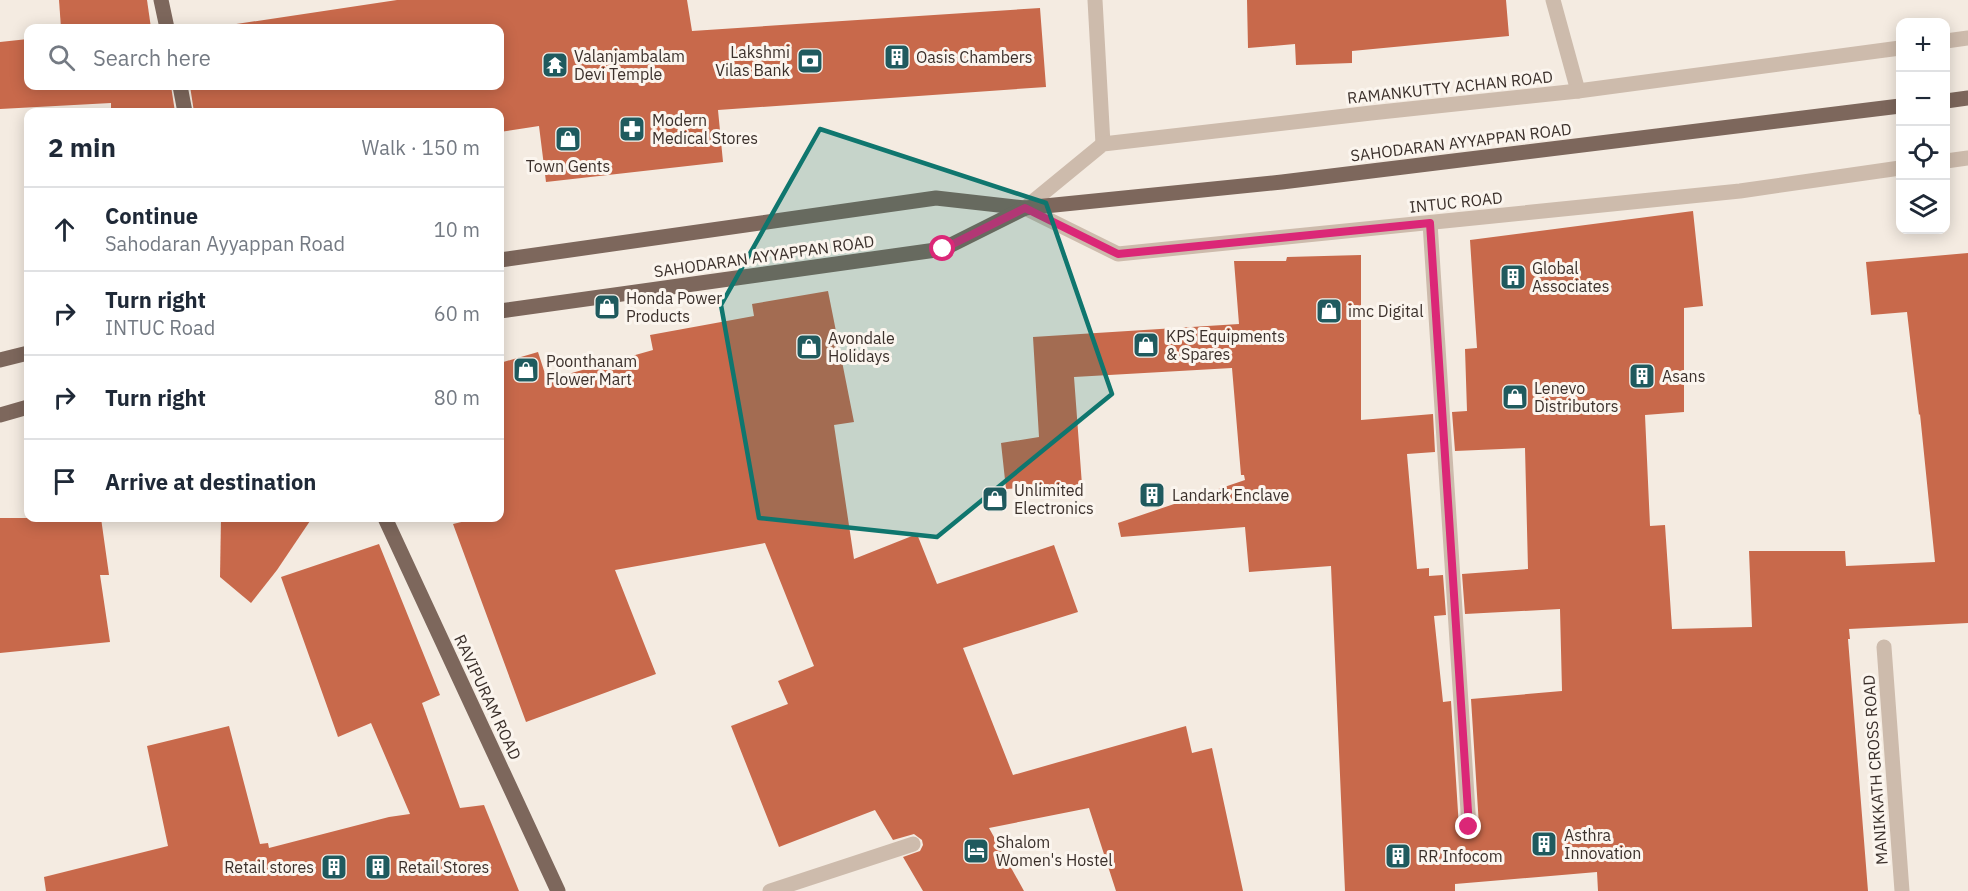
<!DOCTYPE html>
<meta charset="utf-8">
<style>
:root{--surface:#fff;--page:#f6f6f7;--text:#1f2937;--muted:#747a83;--line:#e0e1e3}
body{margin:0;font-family:"IBM Plex Sans",sans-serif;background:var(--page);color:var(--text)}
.controls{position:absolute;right:18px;top:18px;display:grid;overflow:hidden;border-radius:12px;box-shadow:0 3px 15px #0003}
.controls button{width:54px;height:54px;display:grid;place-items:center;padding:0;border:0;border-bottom:2px solid var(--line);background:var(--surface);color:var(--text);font:30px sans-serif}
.stop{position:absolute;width:18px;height:18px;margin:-14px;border:4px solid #db2777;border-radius:50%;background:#fff}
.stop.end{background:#db2777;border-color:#fff;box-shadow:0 2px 6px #0008}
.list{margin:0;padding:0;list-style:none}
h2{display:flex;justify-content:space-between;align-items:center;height:78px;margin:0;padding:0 24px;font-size:26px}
h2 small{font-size:20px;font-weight:400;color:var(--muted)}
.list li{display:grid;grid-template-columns:39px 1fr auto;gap:18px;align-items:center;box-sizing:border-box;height:84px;padding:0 24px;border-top:2px solid var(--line)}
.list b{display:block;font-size:22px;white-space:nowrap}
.list p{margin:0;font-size:20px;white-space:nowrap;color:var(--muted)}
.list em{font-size:20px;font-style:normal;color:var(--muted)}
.icon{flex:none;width:33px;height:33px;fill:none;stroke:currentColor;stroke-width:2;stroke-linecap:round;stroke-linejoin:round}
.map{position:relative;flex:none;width:1968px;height:891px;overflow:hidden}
.search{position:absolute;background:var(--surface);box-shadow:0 3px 15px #0003;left:24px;top:24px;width:480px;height:66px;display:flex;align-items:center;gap:15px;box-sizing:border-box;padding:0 21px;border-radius:12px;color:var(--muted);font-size:22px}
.panel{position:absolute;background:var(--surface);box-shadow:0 3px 15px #0003;left:24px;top:108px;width:480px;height:414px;border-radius:12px}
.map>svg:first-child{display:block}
.building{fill:#c8694b}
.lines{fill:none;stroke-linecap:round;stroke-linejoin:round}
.minor{stroke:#cdbbac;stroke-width:15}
.major{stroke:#7d675c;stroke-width:15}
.route{stroke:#db2777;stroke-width:8}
.marked{fill:#0f766e;fill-opacity:0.2;stroke:#0f766e;stroke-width:4.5;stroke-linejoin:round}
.labels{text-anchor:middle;stroke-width:6;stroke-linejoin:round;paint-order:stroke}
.poi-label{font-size:16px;fill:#3b302b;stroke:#fbf5ee;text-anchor:start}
.street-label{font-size:16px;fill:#3b302b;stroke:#fbf5ee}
</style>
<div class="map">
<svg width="1968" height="891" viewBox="0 0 1968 891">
<rect width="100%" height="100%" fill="#f4ebe1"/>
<g class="building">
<polygon points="59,0 147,0 151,28 61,28"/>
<polygon points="397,0 687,0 692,31 1040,8 1046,87 718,110 723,162 546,182 539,126 500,132 500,112 194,112 190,86 500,86 500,28 210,28"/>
<polygon points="1247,0 1506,0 1509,36 1352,51 1352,63 1296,65 1295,44 1248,48"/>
<polygon points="28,39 28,86 171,86 175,112 111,112 111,103 0,109 0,42"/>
<polygon points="1693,211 1703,306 1684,308 1684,412 1645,415 1650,526 1665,525 1672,629 1752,627 1749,551 1845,551 1846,566 1935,562 1920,414 1919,415 1907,312 1871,315 1866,262 1968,253 1968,623 1849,629 1850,639 1848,639 1868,891 1598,891 1597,872 1455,884 1455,891 1345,891 1331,566 1249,572 1245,527 1121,537 1118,523 1245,480 1244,475 1241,475 1232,368 1074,377 1082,485 1006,489 1001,443 1039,437 1033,337 1239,324 1234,261 1286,261 1287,257 1361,255 1361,420 1433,414 1435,452 1407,454 1417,569 1429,568 1429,576 1443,575 1446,615 1434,616 1443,702 1451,701 1459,828 1464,835 1470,837 1477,832 1479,826 1471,699 1562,691 1560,609 1465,614 1462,574 1528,569 1525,448 1455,451 1452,412 1467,411 1465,349 1477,348 1470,240"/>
<polygon points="828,291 854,422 834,425 854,559 917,534 937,584 1054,545 1078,612 963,648 1013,775 1186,726 1192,753 1212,748 1243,891 1116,891 1089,808 989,828 1024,891 923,891 903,857 920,851 923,845 922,840 914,834 893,840 875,810 779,847 731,726 788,704 778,681 814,666 765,543 615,570 656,674 526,722 453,524 478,518 500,518 500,363 538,352 547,380 653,350 650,335 754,316 752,304"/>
<polygon points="0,518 101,518 109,575 100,575 110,642 0,653"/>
<polygon points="221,518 312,518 277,570 251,603 220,577"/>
<polygon points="379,544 440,695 422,703 460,808 484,805 519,891 46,891 44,877 168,846 147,746 229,726 260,844 268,843 269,848 389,817 410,814 371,723 338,737 281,577"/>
</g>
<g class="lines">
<g class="minor">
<polyline points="1095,0 1103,144"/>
<polyline points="1553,0 1578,91"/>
<polyline points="1946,41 1968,38"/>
<polyline points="1900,48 1578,91 1371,113 1103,144 1025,208 1118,254 1740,191 1900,168"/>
<polyline points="1946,161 1968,158"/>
<polyline points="1430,223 1469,827"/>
<polyline points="1884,647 1902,891"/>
<polyline points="770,891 913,844"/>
</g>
<g class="major">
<polyline points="161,0 167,28"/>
<polyline points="180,86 185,112"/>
<polyline points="1946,101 1968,98"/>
<polyline points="500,260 936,198 1025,208 1282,182 1900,106"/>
<polyline points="500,311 943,249 1025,208"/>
<polyline points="0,360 28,353"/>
<polyline points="0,415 28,407"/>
<polyline points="385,518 558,891"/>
</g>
</g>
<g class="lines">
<polyline class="route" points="943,249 1025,208 1118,254 1430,223 1469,827"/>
</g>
<path class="marked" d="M820,129L1046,203L1112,394L937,537L759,518L721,305Z"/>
<defs>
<g id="building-square" transform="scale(1.35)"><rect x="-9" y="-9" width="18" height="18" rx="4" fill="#1f5a5e" stroke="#fbf5ee"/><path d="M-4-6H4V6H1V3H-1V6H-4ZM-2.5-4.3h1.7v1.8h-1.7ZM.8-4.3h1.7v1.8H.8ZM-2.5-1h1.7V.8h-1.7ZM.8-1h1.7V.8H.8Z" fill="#fff"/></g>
<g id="bank-square" transform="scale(1.35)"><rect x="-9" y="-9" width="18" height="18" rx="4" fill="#1f5a5e" stroke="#fbf5ee"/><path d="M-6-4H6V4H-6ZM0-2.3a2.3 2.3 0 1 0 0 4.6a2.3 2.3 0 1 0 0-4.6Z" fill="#fff"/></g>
<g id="temple-square" transform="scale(1.35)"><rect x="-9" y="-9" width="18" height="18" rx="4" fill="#1f5a5e" stroke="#fbf5ee"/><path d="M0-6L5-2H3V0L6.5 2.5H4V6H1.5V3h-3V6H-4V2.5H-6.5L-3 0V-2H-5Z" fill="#fff"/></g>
<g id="pharmacy-square" transform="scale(1.35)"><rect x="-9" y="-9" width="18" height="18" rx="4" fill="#1f5a5e" stroke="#fbf5ee"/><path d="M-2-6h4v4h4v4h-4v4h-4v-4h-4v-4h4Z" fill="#fff"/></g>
<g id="shop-square" transform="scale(1.35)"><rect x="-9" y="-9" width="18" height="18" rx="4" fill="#1f5a5e" stroke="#fbf5ee"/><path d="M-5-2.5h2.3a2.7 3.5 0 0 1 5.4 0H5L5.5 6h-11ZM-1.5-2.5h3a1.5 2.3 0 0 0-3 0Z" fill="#fff"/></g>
<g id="hotel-square" transform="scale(1.35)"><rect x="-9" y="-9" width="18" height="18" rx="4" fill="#1f5a5e" stroke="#fbf5ee"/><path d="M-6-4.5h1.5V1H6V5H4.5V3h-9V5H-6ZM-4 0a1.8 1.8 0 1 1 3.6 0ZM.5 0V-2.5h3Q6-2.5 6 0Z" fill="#fff"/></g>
</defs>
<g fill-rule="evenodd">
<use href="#building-square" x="897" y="57"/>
<use href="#bank-square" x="810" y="61"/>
<use href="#temple-square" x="555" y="65"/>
<use href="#pharmacy-square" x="632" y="129"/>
<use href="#shop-square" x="568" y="139"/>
<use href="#building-square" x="1513" y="277"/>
<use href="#shop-square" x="607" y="307"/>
<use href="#shop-square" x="1329" y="311"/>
<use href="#shop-square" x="1146" y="345"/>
<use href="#shop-square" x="809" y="347"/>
<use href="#shop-square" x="526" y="370"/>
<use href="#building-square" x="1642" y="376"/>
<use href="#shop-square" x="1515" y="397"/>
<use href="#building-square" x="1152" y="495"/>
<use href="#shop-square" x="995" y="499"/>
<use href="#building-square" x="1544" y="844"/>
<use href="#hotel-square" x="976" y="851"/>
<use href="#building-square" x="1398" y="856"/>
<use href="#building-square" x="334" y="867"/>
<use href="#building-square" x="378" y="867"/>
</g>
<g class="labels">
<g class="poi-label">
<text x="790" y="58" text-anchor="end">Lakshmi<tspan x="790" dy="18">Vilas Bank</tspan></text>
<text x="574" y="62">Valanjambalam<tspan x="574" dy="18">Devi Temple</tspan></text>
<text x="916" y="63">Oasis Chambers</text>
<text x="652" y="126">Modern<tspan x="652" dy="18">Medical Stores</tspan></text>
<text x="568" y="172" text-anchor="middle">Town Gents</text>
<text x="1532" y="274">Global<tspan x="1532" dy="18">Associates</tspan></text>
<text x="626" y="304">Honda Power<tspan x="626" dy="18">Products</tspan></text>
<text x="1348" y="317">imc Digital</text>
<text x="1166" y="342">KPS Equipments<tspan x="1166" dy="18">&amp; Spares</tspan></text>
<text x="828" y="344">Avondale<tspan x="828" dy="18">Holidays</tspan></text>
<text x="546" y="367">Poonthanam<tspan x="546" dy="18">Flower Mart</tspan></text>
<text x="1662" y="382">Asans</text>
<text x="1534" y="394">Lenevo<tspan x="1534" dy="18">Distributors</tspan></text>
<text x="1014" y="496">Unlimited<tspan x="1014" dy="18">Electronics</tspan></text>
<text x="1172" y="501">Landark Enclave</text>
<text x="1564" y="841">Asthra<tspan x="1564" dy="18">Innovation</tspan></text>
<text x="996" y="848">Shalom<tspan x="996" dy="18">Women's Hostel</tspan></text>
<text x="1418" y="862">RR Infocom</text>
<text x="314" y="873" text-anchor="end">Retail stores</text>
<text x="398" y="873">Retail Stores</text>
</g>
<g class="street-label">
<text transform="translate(1450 87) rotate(-6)" y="6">RAMANKUTTY ACHAN ROAD</text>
<text transform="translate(1461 142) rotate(-7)" y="6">SAHODARAN AYYAPPAN ROAD</text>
<text transform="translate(1456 202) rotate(-6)" y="6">INTUC ROAD</text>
<text transform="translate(764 256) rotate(-8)" y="6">SAHODARAN AYYAPPAN ROAD</text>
<text transform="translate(488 697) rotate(65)" y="6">RAVIPURAM ROAD</text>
<text transform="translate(1875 770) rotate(-94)" y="6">MANIKKATH CROSS ROAD</text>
</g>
</g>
</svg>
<div class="controls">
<button>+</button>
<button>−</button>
<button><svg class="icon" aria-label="locate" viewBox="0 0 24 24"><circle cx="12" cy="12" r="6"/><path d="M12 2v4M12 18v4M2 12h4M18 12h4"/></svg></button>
<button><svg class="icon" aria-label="layers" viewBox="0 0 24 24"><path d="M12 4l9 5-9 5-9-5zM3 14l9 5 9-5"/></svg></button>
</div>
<div class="stop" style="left:943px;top:249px"></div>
<div class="stop end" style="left:1469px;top:827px"></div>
<div class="search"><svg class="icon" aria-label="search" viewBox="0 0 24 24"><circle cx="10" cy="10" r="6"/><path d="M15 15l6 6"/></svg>Search here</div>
<section class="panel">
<h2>2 min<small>Walk · 150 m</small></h2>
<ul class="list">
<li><svg class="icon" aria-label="ahead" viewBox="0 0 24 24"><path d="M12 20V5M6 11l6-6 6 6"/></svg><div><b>Continue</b><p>Sahodaran Ayyappan Road</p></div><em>10 m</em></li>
<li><svg class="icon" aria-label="right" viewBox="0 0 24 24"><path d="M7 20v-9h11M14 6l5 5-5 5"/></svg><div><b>Turn right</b><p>INTUC Road</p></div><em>60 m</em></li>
<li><svg class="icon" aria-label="right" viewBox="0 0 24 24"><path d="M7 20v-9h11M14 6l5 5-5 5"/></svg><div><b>Turn right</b></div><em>80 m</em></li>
<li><svg class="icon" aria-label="arrive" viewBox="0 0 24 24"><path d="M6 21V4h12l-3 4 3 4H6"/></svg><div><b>Arrive at destination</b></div></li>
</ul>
</section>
</div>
